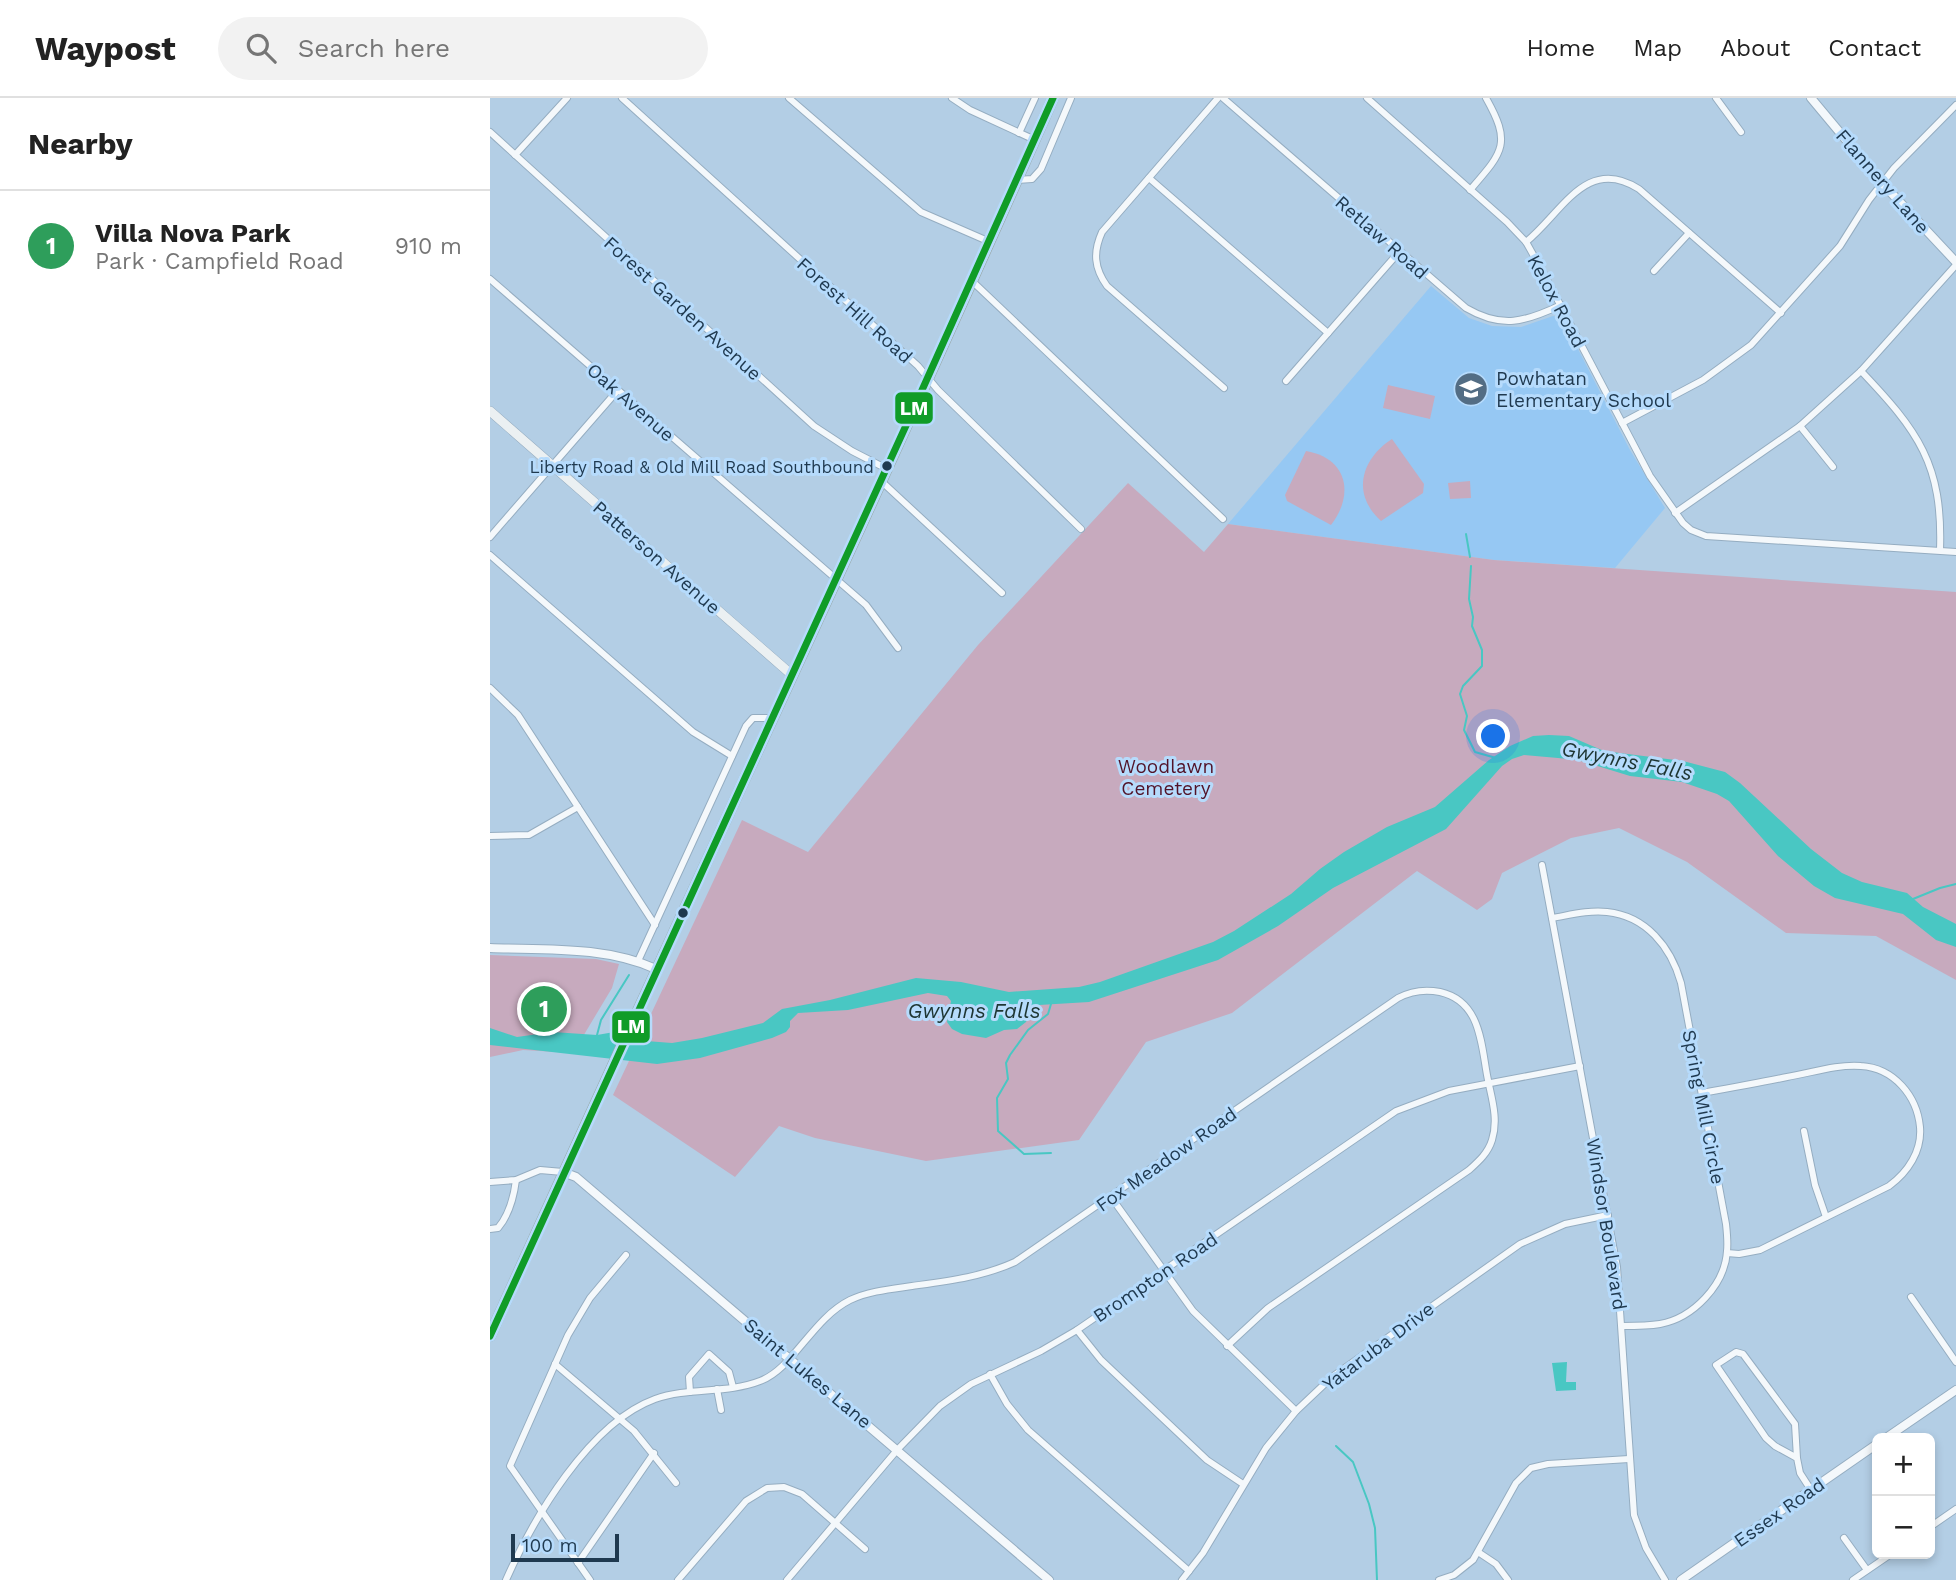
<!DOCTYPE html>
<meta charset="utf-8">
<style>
:root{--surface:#fff;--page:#f2f2f2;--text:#222;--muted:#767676;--line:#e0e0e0;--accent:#d93025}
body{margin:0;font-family:"Work Sans",sans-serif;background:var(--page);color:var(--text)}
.controls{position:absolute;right:21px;bottom:21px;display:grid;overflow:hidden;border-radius:10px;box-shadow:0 4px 10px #0003}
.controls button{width:63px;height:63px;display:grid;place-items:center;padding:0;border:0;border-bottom:2px solid var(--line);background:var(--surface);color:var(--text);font:35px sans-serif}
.scale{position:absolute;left:21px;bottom:18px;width:108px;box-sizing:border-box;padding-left:7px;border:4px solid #1f394f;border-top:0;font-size:19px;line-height:24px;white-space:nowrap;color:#1f394f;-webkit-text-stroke:5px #b6dbfc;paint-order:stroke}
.you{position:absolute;left:1004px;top:639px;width:24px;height:24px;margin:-18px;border:5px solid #fff;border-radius:50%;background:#1a73e8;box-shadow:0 0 0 10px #1a73e833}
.badge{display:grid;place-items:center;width:46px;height:46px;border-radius:50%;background:var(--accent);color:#fff;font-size:23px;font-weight:700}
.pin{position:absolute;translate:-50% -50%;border:4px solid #fff;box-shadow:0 2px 7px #0006}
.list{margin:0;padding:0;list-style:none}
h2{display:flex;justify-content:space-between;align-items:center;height:91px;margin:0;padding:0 28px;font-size:30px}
h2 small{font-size:23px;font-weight:400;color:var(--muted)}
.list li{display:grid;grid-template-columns:46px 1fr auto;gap:21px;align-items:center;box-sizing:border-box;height:112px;padding:0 28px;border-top:2px solid var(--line)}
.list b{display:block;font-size:26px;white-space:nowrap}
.list p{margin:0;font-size:23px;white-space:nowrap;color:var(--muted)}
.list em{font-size:23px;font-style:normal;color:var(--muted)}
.icon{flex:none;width:38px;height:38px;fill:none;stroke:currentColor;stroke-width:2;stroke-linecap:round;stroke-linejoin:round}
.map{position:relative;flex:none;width:1466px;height:1482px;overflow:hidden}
header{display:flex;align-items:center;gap:42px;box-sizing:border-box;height:98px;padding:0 35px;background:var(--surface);border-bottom:2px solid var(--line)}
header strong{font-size:33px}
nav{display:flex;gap:38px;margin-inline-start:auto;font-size:24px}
.search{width:490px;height:63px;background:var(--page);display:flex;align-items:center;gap:18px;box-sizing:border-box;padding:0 24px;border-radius:38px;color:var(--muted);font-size:26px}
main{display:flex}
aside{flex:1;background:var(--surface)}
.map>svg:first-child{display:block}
.built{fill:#96c8f3}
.green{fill:#c7aabe}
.water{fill:#49c7c3}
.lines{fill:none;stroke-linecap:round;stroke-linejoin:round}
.stream{stroke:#49c7c3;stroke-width:2}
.minor-casing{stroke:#95adc1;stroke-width:8}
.tertiary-casing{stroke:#95adc1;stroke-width:10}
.secondary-casing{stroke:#95adc1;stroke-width:10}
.primary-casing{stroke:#9aabae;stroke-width:12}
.minor{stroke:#f4f8fb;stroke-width:6}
.tertiary{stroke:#f4f8fb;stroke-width:8}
.secondary{stroke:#ebf0f2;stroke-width:9}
.primary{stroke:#e3e9e8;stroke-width:10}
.bus-1-casing{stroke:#b6dbfc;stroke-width:12}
.bus-1{stroke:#109c28;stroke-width:7}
.bus-dot{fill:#1f394f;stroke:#b6dbfc;stroke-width:2.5}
.labels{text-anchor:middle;stroke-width:6;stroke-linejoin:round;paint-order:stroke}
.bus-label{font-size:17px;fill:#1f394f;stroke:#b6dbfc;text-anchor:end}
.street-label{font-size:19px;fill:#1f394f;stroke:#b6dbfc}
.poi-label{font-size:19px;fill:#1f394f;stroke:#b6dbfc;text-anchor:start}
.park-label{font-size:19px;fill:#521328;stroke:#b6dbfc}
.water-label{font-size:21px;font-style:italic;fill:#1d3532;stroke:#b6dbfc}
.line-badge{stroke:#b6dbfc;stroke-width:2.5}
.badge-label{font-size:19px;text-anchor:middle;font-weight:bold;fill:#fff}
</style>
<header>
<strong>Waypost</strong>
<div class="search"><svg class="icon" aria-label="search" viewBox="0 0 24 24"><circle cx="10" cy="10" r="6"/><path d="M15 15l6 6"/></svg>Search here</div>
<nav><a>Home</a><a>Map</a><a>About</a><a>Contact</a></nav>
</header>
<main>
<aside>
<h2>Nearby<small></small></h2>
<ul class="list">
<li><span class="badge" style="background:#2e9e5b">1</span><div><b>Villa Nova Park</b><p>Park · Campfield Road</p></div><em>910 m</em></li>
</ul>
</aside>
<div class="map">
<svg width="1466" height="1482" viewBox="0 0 1466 1482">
<rect width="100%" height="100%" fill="#b3cee5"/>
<polygon class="built" points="941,188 979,220 1002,228 1031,229 1063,218 1072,220 1140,352 1175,410 1125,470 1004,462 738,426"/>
<g class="green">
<polygon points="898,287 945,298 940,321 893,310"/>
<path d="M902,341L934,386L933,395L891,423C861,396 871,361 902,341Z"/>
<path d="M816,353C857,360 865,396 841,427L797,403L795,397Z"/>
<polygon points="980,383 981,400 960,401 958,385"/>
<polygon points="638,385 714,454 738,426 1004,462 1466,494 1466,882 1386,838 1296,835 1197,764 1129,730 1081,740 1012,775 1002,801 987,812 927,773 742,915 656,944 589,1042 436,1063 325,1040 289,1028 245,1079 123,997 252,722 318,754 488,547"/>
<polygon points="0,857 106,861 129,866 122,890 83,955 33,952 0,959"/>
</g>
<g class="water">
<polygon points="1059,637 1079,638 1114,653 1193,663 1235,674 1250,685 1321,751 1352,775 1372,784 1417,795 1433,809 1466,826 1466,849 1446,842 1413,816 1345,800 1324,788 1288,758 1239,703 1227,696 1192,684 1140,678 1088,662 1068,660 1034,657 1022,661 1012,668 956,731 843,790 788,828 728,862 599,904 549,907 542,912 536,924 527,931 514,932 496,940 472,936 462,931 457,924 461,903 457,898 438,895 358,912 308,915 300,923 300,929 296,934 282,940 210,960 167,966 0,947 0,930 27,939 63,934 107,937 130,933 144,935 156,943 182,945 212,940 273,925 292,911 340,902 426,880 471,884 519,894 589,889 610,884 723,844 744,833 801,796 830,771 854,754 897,729 945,709 999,662 1020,648 1043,638"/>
<polygon points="1077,1264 1076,1284 1086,1284 1086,1292 1066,1293 1062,1265"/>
</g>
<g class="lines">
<g class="stream">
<polyline points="976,436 980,459"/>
<polyline points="981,468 979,501 983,519 982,528 992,552 992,568 973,588 970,596 977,618 974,632 985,654 1006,660"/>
<polyline points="1423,801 1450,790 1466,786"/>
<polyline points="561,906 558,916 538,932 520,957 516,965 518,981 507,1000 508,1033 534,1056 561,1055"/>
<polyline points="107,937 111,922 139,877"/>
<polyline points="846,1348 863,1364 879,1406 885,1430 887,1482"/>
</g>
<g class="minor-casing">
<g id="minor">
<polyline points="132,0 428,268 448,292 591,431"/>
<polyline points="299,0 431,114 500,144"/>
<polyline points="462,0 480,12 545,42"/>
<path d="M728,0L612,134C603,154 604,170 617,188L734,290"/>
<path d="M733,0L976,210C1012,231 1035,224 1071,207"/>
<polyline points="877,0 1017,124 1036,144 1054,176 1160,378 1193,425 1201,432 1216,438 1466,454"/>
<polyline points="1226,0 1251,34"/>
<polyline points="0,34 324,328 362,353 397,371"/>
<polyline points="529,35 545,0"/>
<polyline points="25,57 77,0"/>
<polyline points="659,80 838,235"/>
<polyline points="527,82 542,81 551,71 581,0"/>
<path d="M980,92C1013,54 1022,46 996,0"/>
<path d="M1036,144C1072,115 1096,57 1149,91L1291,215"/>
<polyline points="1164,173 1199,135"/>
<polyline points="0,181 376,507 408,550"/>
<polyline points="483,184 733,421"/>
<path d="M1371,273C1428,333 1453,366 1450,452"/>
<polyline points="796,283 909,154"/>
<polyline points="1132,325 1213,282 1261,247 1350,148 1379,102 1404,70 1466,7"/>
<polyline points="1310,328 1343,369"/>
<polyline points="391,383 512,495"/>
<polyline points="1185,415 1310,328 1371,273 1466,167"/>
<polyline points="0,439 128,292"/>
<polyline points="0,457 203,634 242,658"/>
<polyline points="0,590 28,617 165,827"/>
<polyline points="0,738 39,737 88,709"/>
<polyline points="1052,767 1127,1169 1144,1417 1156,1450 1175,1482"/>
<path d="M1062,820C1080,817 1098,812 1117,814C1156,818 1181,849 1191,885L1236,1126C1237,1135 1238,1144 1237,1153C1235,1187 1203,1220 1170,1226C1158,1228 1144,1228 1132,1228"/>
<polyline points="148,863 256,628 263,620 282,620"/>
<path d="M1212,995C1240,990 1268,985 1297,979C1321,975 1347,966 1371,968C1404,970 1427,998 1430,1029C1432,1053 1418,1074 1399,1088L1270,1152L1249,1156L1237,1155"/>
<polyline points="1314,1033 1325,1087 1336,1119"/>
<polyline points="0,1084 26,1082 50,1072 73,1074"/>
<polyline points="621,1099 703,1213 806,1313"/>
<path d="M0,1131L8,1130C19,1117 24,1098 26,1082"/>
<polyline points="1421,1199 1466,1264"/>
<polyline points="587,1232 611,1262 717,1362 753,1386"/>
<polyline points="65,1266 144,1333 186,1385"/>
<polyline points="500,1276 517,1306 538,1332 699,1473"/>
<polyline points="227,1291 231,1312"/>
<polyline points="200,1294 199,1279 219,1256 239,1274 243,1289"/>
<polyline points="1307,1360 1305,1326 1253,1256 1246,1254 1226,1267 1276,1340 1285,1348 1307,1360 1310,1375 1321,1392"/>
<polyline points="1440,1429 1466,1411"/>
<polyline points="1354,1440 1377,1472"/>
<polyline points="988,1454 1006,1466 1018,1482"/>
<polyline points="88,1465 164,1355"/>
<path d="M16,1482C43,1421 99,1325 165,1301C199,1289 237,1296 270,1283C303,1271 322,1221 360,1202C379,1193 401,1191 422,1188C458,1183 492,1179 525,1164L908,900C921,893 935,891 950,894C990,903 991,944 997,977C1001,999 1009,1020 1002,1042C998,1055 989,1063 979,1072L778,1210L737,1248"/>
<polyline points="100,1482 20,1368 78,1237 100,1200 136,1157"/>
<polyline points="188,1482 256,1403 277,1390 294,1389 312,1396 375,1451"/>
<polyline points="297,1482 408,1351 450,1308 481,1286 551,1253 587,1232 906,1013 959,993 1090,968"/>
<polyline points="692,1482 713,1455 776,1350 806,1313 842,1279 1030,1146 1075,1126 1118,1117"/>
<polyline points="949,1482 964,1477 983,1462 1026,1385 1041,1370 1058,1366 1139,1361"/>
<polyline points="1363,1482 1401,1456"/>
</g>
</g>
<g class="tertiary-casing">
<g id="tertiary">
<polyline points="1321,0 1392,85 1466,164"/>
<path d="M0,850C56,852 115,848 166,871"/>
<polyline points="73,1074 86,1079 559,1482"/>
<polyline points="1396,1340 1466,1292"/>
<polyline points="1191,1482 1387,1346"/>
</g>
</g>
<g class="secondary-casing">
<polyline id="secondary" points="0,313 302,577"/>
</g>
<g class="primary-casing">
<path id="primary" d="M0,1238C186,824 381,415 563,0"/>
</g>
<use href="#minor" class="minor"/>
<use href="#tertiary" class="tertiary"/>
<use href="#secondary" class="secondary"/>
<use href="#primary" class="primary"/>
<g class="bus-1-casing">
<polyline id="bus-1" points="0,1238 424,310 563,0"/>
</g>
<use href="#bus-1" class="bus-1"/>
</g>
<defs>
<g id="school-disc" transform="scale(1.75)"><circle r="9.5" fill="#536d84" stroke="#b6dbfc"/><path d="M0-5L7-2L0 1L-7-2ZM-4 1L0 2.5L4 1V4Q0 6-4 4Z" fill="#fff"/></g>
</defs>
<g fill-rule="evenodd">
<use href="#school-disc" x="981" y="291"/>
</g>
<g class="bus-dot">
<circle cx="397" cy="368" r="6"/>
<circle cx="193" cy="815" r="6"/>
</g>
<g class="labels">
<g class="bus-label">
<text x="384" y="375">Liberty Road &amp; Old Mill Road Southbound</text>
</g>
<g class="street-label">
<text transform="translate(1393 83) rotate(49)" y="7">Flannery Lane</text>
<text transform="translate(892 139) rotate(41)" y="7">Retlaw Road</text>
<text transform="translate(1067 203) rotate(62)" y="7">Kelox Road</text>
<text transform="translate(193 210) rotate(42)" y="7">Forest Garden Avenue</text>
<text transform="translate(365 212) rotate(42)" y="7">Forest Hill Road</text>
<text transform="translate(141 304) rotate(41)" y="7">Oak Avenue</text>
<text transform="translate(167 459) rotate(41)" y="7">Patterson Avenue</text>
<text transform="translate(1214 1009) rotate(79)" y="7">Spring Mill Circle</text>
<text transform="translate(676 1061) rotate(-35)" y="7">Fox Meadow Road</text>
<text transform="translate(1117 1126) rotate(81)" y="7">Windsor Boulevard</text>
<text transform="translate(665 1179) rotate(-34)" y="7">Brompton Road</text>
<text transform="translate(888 1248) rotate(-37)" y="7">Yataruba Drive</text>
<text transform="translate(318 1275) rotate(40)" y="7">Saint Lukes Lane</text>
<text transform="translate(1289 1414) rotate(-35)" y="7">Essex Road</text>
</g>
<g class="poi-label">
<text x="1006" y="287">Powhatan<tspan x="1006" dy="22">Elementary School</tspan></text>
</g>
<g class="park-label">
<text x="676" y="675">Woodlawn<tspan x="676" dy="22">Cemetery</tspan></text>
</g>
<g class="water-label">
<text transform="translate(1137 663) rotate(11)" y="7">Gwynns Falls</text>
<text x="484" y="920">Gwynns Falls</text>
</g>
</g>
<g class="line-badge">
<rect x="404" y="293" width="40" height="34" rx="7" fill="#109c28"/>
<rect x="121" y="912" width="40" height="34" rx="7" fill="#109c28"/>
</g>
<g class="badge-label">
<text x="424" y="317">LM</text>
<text x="141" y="935">LM</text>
</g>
</svg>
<div class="controls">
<button>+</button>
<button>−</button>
</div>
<div class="scale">100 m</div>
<div class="you"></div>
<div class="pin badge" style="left:54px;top:911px;background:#2e9e5b">1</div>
</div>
</main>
